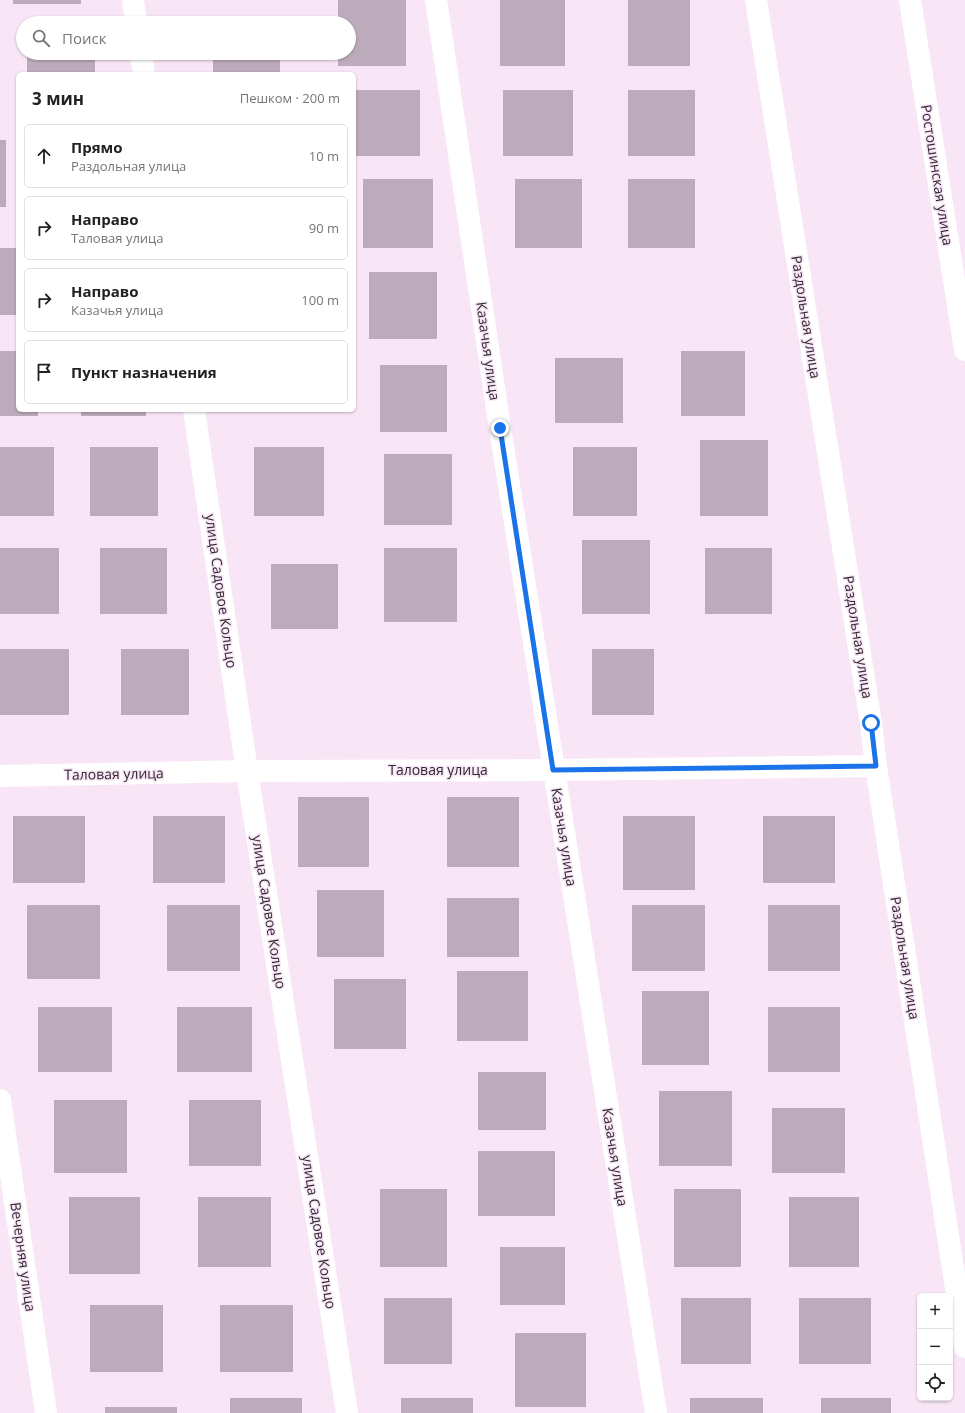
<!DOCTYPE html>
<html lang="ru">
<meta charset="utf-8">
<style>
:root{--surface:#fff;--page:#f6f6f6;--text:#222;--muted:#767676;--line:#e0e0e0}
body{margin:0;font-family:"Open Sans",sans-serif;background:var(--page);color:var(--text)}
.controls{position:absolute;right:12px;bottom:12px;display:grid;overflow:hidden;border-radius:6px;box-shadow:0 1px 3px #0004}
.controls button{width:36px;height:36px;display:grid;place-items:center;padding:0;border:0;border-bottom:1px solid var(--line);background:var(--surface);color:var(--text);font:20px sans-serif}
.stop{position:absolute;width:12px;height:12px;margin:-9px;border:3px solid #1a73e8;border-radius:50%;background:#fff}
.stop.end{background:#1a73e8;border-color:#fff;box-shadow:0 1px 4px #0008}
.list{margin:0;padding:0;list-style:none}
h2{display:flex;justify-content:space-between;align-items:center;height:52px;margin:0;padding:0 16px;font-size:17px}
h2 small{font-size:13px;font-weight:400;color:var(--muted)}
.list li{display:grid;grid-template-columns:26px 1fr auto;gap:12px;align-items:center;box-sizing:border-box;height:64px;margin:0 8px 8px;padding:0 8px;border:1px solid var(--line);border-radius:6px}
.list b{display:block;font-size:15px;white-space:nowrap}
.list p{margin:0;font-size:13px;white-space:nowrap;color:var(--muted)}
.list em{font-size:13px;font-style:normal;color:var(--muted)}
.icon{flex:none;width:22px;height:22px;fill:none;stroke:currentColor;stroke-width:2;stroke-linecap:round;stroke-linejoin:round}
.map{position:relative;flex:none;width:965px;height:1413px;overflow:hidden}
.search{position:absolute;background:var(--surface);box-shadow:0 1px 3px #0004;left:16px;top:16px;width:340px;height:44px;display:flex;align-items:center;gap:10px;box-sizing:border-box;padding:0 14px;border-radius:22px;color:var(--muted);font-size:15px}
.panel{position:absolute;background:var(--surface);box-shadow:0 1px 3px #0004;left:16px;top:72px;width:340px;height:340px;border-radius:6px}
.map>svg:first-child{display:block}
.building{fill:#bcabbb}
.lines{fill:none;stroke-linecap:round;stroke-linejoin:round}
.minor{stroke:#fff;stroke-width:22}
.major{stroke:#fff;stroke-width:22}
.route{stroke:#1a73e8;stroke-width:5}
.labels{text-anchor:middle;stroke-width:3;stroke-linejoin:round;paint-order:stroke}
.street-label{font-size:14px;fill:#2f292f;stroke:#f8e6f7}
</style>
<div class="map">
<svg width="965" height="1413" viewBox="0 0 965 1413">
<rect width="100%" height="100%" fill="#f8e6f7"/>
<g class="building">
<rect x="13" y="0" width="68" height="4"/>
<polygon points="338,0 406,0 406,66 338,66 338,53 349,53 349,23 338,23"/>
<rect x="500" y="0" width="65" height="66"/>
<rect x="628" y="0" width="62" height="66"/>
<rect x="27" y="53" width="68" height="21"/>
<rect x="213" y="53" width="67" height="21"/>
<rect x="354" y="90" width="66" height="66"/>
<rect x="503" y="90" width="70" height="66"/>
<rect x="628" y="90" width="67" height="66"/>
<rect x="0" y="140" width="6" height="67"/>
<rect x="363" y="179" width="70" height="69"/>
<rect x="515" y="179" width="67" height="69"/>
<rect x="628" y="179" width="67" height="69"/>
<rect x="0" y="248" width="18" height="67"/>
<rect x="369" y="272" width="68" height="67"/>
<polygon points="0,351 18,351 18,410 38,410 38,416 0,416"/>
<rect x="681" y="351" width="64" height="65"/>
<rect x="555" y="358" width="68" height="65"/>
<rect x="380" y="365" width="67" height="67"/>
<rect x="81" y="410" width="65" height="6"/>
<rect x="700" y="440" width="68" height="76"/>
<rect x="0" y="447" width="54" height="69"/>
<rect x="90" y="447" width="68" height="69"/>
<rect x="254" y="447" width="70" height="69"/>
<rect x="573" y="447" width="64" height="69"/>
<rect x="384" y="454" width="68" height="71"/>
<rect x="582" y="540" width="68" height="74"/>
<rect x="0" y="548" width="59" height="66"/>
<rect x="100" y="548" width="67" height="66"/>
<rect x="384" y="548" width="73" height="74"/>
<rect x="705" y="548" width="67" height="66"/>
<rect x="271" y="564" width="67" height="65"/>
<rect x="0" y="649" width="69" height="66"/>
<rect x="121" y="649" width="68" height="66"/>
<rect x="592" y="649" width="62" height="66"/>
<rect x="298" y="797" width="71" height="70"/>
<rect x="447" y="797" width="72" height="70"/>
<rect x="13" y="816" width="72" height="67"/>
<rect x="153" y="816" width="72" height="67"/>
<rect x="623" y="816" width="72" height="74"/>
<rect x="763" y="816" width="72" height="67"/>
<rect x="317" y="890" width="67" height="67"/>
<rect x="447" y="898" width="72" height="59"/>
<rect x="27" y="905" width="73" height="74"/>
<rect x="167" y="905" width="73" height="66"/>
<rect x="632" y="905" width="73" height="66"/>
<rect x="768" y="905" width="72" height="66"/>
<rect x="457" y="971" width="71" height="70"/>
<rect x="334" y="979" width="72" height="70"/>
<rect x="642" y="991" width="67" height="74"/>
<rect x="38" y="1007" width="74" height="65"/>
<rect x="177" y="1007" width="75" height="65"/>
<rect x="768" y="1007" width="72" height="65"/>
<rect x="478" y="1072" width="68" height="58"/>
<rect x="659" y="1091" width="73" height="75"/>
<rect x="54" y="1100" width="73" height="73"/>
<rect x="189" y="1100" width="72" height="66"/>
<rect x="772" y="1108" width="73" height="65"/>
<rect x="478" y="1151" width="77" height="65"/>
<rect x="380" y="1189" width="67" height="78"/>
<rect x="674" y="1189" width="67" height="78"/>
<rect x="69" y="1197" width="71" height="77"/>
<rect x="198" y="1197" width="73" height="70"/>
<rect x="789" y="1197" width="70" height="70"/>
<rect x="500" y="1247" width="65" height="58"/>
<rect x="384" y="1298" width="68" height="66"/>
<rect x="681" y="1298" width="70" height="66"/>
<rect x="799" y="1298" width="72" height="66"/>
<rect x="90" y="1305" width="73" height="67"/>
<rect x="220" y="1305" width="73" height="67"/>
<rect x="515" y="1333" width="71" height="74"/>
<rect x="230" y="1398" width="72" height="15"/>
<rect x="401" y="1398" width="72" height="15"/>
<rect x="690" y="1398" width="73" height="15"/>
<rect x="821" y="1398" width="70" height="15"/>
<rect x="105" y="1407" width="72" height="6"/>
</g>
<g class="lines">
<g class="minor">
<polyline points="133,0 136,23"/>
<polyline points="436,0 500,428 656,1413"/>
<polyline points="756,0 871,723 876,766 965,1347"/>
<polyline points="141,53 144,74"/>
<polyline points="194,410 247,771 347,1413"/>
<polyline points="0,776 247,771 553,770 876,766"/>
<polyline points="0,1100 46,1413"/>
</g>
<polyline class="major" points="910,0 965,350"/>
</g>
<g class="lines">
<polyline class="route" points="500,428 553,770 876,766 871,723"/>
</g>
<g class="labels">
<g class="street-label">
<text transform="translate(937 175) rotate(81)" y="5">Ростошинская улица</text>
<text transform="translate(806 317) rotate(81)" y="5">Раздольная улица</text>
<text transform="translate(488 351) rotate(82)" y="5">Казачья улица</text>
<text transform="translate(221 591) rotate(82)" y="5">улица Садовое Кольцо</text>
<text transform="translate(858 637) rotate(81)" y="5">Раздольная улица</text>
<text x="438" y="775">Таловая улица</text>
<text transform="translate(114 774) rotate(-1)" y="5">Таловая улица</text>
<text transform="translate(564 837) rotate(81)" y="5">Казачья улица</text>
<text transform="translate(269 912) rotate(81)" y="5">улица Садовое Кольцо</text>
<text transform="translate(905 958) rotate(81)" y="5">Раздольная улица</text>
<text transform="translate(615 1157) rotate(81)" y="5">Казачья улица</text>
<text transform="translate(319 1232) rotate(81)" y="5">улица Садовое Кольцо</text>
<text transform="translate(23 1257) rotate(82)" y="5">Вечерняя улица</text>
</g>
</g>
</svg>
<div class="controls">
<button>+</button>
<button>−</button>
<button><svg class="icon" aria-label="locate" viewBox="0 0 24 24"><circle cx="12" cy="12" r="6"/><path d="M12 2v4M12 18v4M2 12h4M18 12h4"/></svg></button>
</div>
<div class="stop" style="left:871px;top:723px"></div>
<div class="stop end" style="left:500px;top:428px"></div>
<div class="search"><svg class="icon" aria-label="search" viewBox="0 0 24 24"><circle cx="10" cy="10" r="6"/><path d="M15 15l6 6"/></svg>Поиск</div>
<section class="panel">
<h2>3 мин<small>Пешком · 200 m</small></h2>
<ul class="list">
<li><svg class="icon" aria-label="ahead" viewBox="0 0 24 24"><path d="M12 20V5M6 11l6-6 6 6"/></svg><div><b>Прямо</b><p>Раздольная улица</p></div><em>10 m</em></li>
<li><svg class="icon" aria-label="right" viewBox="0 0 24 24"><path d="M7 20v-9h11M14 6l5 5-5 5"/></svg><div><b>Направо</b><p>Таловая улица</p></div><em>90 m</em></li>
<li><svg class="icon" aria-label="right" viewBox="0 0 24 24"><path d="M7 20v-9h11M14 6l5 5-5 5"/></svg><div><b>Направо</b><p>Казачья улица</p></div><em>100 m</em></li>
<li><svg class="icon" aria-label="arrive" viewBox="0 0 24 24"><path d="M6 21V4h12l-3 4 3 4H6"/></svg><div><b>Пункт назначения</b></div></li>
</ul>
</section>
</div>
